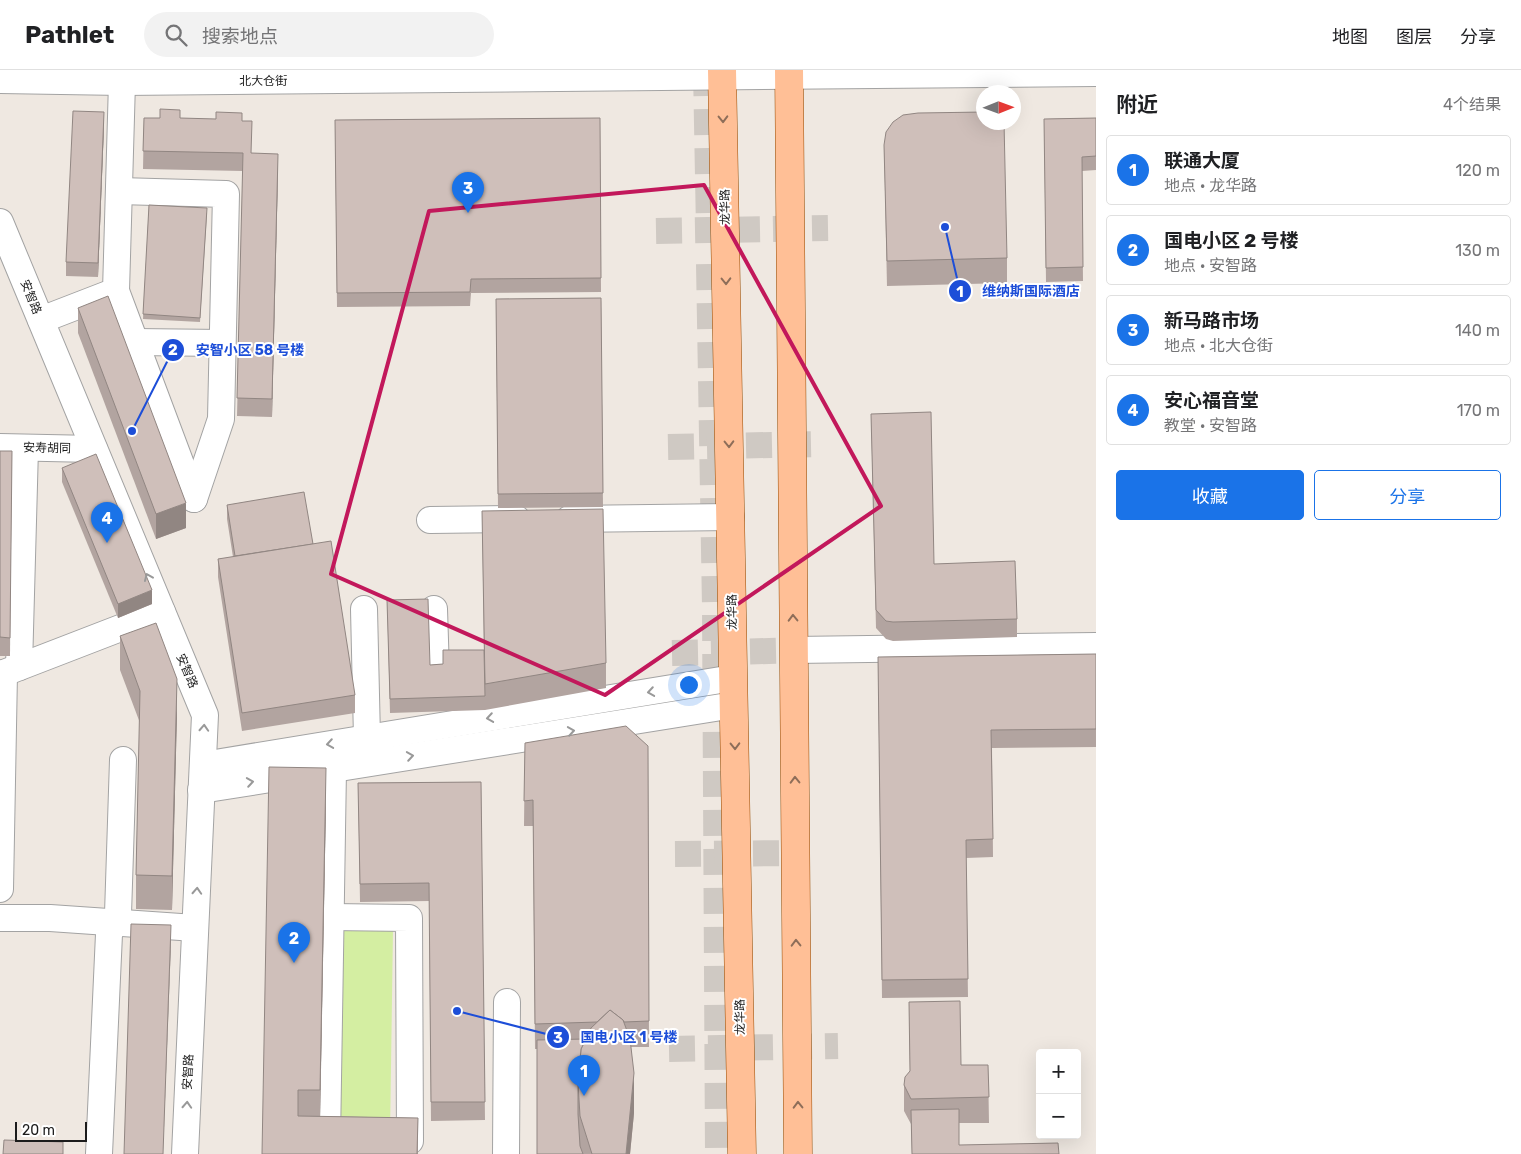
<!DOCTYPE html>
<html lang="zh">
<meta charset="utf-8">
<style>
:root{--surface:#fff;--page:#f2f2f2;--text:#202124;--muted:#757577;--line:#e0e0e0;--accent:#1a73e8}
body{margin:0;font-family:Rubik,"Noto Sans SC",sans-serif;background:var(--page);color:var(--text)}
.controls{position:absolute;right:15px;bottom:15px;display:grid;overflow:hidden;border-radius:5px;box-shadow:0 5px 20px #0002}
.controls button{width:45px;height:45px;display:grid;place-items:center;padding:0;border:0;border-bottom:1px solid var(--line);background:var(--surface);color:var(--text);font:25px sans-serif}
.compass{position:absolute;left:976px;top:15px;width:45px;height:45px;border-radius:50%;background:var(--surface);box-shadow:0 5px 20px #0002;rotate:89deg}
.scale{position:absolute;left:15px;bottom:12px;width:72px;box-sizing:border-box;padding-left:5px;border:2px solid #1c1c1c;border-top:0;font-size:14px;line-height:18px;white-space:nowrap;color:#1c1c1c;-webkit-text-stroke:4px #fff;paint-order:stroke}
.you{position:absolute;left:688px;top:614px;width:18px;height:18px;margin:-12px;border:4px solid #fff;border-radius:50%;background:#1a73e8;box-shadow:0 0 0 8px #1a73e833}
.badge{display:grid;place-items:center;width:32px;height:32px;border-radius:50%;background:var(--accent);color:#fff;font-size:16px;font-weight:700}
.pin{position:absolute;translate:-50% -41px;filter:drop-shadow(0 1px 2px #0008)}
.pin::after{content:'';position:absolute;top:26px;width:18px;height:15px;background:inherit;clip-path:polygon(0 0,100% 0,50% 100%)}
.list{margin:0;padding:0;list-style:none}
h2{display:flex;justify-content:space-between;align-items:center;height:65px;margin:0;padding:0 20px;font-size:21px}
h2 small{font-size:16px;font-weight:400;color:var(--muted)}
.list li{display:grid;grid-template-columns:32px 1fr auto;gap:15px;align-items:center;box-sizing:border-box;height:70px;margin:0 10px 10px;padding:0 10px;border:1px solid var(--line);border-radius:5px}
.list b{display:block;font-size:19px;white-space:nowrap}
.list p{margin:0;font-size:16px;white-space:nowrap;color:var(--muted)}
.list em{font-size:16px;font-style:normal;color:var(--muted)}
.actions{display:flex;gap:10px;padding:15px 20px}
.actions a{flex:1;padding:11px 0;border:1px solid var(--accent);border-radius:5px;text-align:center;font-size:18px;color:var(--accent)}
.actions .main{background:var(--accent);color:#fff}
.icon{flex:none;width:28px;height:28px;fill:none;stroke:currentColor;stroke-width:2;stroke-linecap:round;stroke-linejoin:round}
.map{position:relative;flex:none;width:1096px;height:1084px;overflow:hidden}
header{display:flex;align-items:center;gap:30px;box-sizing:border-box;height:70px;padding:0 25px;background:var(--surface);border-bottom:1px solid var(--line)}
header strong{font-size:24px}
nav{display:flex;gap:28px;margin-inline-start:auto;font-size:18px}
.search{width:350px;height:45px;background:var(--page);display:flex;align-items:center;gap:12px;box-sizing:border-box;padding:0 18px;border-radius:28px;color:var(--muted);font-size:19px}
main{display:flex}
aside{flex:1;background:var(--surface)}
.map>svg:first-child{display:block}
.grass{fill:#d4eea2}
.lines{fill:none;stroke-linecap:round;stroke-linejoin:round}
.minor-tunnel{stroke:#cfc9c3;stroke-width:26;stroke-dasharray:26 13;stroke-linecap:butt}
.minor-casing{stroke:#a3a3a3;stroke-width:28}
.major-casing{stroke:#954a00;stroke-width:29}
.minor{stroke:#fff;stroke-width:26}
.major{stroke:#ffbf96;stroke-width:28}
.wall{fill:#b2a4a0}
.shaded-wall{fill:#918682}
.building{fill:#cfbfba;stroke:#918682}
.oneway{stroke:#8e6e59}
.oneway2{stroke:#999}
.marked{fill:none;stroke:#c2185b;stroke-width:4;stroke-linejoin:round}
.labels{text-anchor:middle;stroke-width:4;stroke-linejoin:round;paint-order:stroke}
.street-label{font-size:12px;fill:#1c1c1c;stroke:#fff}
.leader{fill:none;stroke:#1d4ed8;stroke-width:2}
.callout-dot{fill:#1d4ed8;stroke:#fff;stroke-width:2}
.mark-label{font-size:15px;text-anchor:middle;font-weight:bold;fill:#fff}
.callout-label{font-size:14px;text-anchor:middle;font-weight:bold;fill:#1d4ed8;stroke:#fff;stroke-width:4;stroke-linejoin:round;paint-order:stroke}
</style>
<header>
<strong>Pathlet</strong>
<div class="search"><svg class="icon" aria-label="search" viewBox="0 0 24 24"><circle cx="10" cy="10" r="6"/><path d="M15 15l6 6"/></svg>搜索地点</div>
<nav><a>地图</a><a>图层</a><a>分享</a></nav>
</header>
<main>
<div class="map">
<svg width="1096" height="1084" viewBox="0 0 1096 1084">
<rect width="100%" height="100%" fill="#efe8e1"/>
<polygon class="grass" points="339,859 393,859 390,1066 337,1065"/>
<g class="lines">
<g class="minor-tunnel">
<polyline points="706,0 709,160"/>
<polyline points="656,161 828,158"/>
<polyline points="709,194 715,537 718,1084"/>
<polyline points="668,377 820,374"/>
<polyline points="672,583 817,580"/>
<polyline points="675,784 808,783"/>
<polyline points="669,979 838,976"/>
</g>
<g class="minor-casing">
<g id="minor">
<polyline points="0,10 122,12 1096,3"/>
<polyline points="119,121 226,124 221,349 194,429"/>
<polyline points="0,152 205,645 185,1084"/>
<polyline points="116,221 194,429"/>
<polyline points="41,250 116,221 122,12"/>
<polyline points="135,272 222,273"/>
<polyline points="0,377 94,379"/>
<polyline points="569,449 731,447"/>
<polyline points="430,450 517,449"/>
<polyline points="364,539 367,668 370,686"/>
<polyline points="434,539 436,602"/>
<polyline points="794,580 1096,576"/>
<polyline points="19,597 25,378"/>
<polyline points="4,603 162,542"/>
<polyline points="203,695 733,608"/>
<polyline points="333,699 327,1071 337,1071"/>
<polyline points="201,720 734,635"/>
<polyline points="0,819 4,603"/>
<polyline points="331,847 409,848 410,1071 398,1071"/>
<polyline points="0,848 50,848 195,858"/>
<polyline points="99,1084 109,864 118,844 123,690"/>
<polyline points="506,1084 507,932"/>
</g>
</g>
<g class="major-casing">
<g id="major">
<polyline points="722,0 742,1084"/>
<polyline points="789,0 798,1084"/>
</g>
</g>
<use href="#minor" class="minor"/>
<use href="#major" class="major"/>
</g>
<g class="wall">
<polygon points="144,48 216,49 242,51 251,83 278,102 272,347 237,346 243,101 143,99"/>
<polygon points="600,48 601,222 471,223 470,236 337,237 335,50"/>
<polygon points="1096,48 1096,100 1082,101 1083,211 1046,212 1044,49"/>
<polygon points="104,56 98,207 66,206 66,192"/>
<polygon points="884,75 1007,188 1007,213 887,216"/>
<polygon points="149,135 207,143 200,252 143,249"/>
<polygon points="601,228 603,437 498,438 496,229"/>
<polygon points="78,238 186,458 156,469 78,263"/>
<polygon points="871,344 934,494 1017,549 1017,567 893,571 886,569 876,558"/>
<polygon points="0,381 12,381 10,586 0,586"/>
<polygon points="62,398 152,534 118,548 62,412"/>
<polygon points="227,435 313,474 355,625 355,643 242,661 218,507 218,489 233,487 227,449"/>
<polygon points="482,441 606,593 606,618 485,640 390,643 387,530 430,595 443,594 484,583"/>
<polygon points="120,566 177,643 172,840 136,839 136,805 140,653 120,600"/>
<polygon points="1096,584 1096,677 992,678 993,787 966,788 968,927 882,928 878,587"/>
<polygon points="525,673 648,676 649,977 631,977 634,1043 630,1084 537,1084 537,979 535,979 533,756 524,756"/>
<polygon points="481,712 485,1050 431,1051 429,831 360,832 358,713"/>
<polygon points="326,732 320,1046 418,1048 418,1084 262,1084"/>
<polygon points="909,932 961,995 988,995 989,1053 959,1053 912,1084 911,1054 904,1041 904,1015 910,1001"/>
</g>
<g class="shaded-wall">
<polygon points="104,42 104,56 98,207 98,193"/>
<polygon points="278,84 278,102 272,347 272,329"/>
<polygon points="186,433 186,458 156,469 156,444"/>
<polygon points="152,520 152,534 118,548 118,534"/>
<polygon points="177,609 177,643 172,840 172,806"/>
<polygon points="326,698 326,732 320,1054 320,1020"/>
<polygon points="171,855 171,873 163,1084"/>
<polygon points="634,1003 634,1043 630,1084 626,1084"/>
</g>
<g class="building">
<polygon points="160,39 180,40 180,48 216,49 216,42 242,43 242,51 252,51 251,83 278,84 272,329 237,328 243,83 143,81 144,48 160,48"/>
<polygon points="73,41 104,42 98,193 66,192"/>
<polygon points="984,42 984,52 1004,52 1007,188 887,191 884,75 886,62 893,52 903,45 918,43"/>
<polygon points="600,48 601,208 471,209 470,222 337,223 335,50"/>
<polygon points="1096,48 1096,86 1082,87 1083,197 1046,198 1044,49"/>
<polygon points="149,135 207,138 200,248 143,244"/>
<polygon points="108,226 186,433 156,444 78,238"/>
<polygon points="601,228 603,423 498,424 496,229"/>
<polygon points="931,342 934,494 1015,491 1017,549 893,552 886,551 876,540 871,344"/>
<polygon points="0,381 12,381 10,568 0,567"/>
<polygon points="96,384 152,520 118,534 62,398"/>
<polygon points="304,422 313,474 235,486 227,435"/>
<polygon points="603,439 606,593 485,614 482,441"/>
<polygon points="331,471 355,625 242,643 218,489"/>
<polygon points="428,529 430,595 443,594 443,580 484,580 485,626 390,629 387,530"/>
<polygon points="156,553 177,609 172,806 136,805 140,621 120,566"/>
<polygon points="1096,584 1096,659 991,660 993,769 966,770 968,909 882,910 878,587"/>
<polygon points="626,656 648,676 649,951 624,952 623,950 610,940 597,952 535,954 533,730 524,731 525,673"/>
<polygon points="269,697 326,698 320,1020 298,1020 298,1046 418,1048 417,1084 262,1084"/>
<polygon points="481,712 485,1032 431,1032 429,813 360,814 358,713"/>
<polygon points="131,854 171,855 163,1084 124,1084"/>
<polygon points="960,931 961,995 988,995 989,1027 911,1029 904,1015 905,1007 910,1001 909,932"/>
<polygon points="610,940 623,950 630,969 634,1003 626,1084 592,1084 580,1046 578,1013 581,979 591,958"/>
<polygon points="586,969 581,979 578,1013 578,1044 580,1076 583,1084 537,1084 537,970"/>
<polygon points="959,1039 959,1075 1058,1073 1059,1084 912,1084 911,1040"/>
<polygon points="4,1070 63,1072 63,1084 3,1084"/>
</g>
<defs><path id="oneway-chevron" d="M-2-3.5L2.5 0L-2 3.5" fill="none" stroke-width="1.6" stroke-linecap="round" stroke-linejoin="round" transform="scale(1.25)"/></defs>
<g class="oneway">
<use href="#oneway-chevron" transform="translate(723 49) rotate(89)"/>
<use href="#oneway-chevron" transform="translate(726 211) rotate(89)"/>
<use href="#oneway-chevron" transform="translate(729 374) rotate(89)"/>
<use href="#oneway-chevron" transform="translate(793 548) rotate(-91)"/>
<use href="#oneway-chevron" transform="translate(735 676) rotate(89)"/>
<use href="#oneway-chevron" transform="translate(795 710) rotate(-91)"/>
<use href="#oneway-chevron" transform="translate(796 873) rotate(-91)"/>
<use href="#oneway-chevron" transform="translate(798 1035) rotate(-91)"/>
</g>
<g class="oneway2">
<use href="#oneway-chevron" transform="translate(148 507) rotate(-113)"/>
<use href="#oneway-chevron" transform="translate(651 622) rotate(171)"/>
<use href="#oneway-chevron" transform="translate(490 648) rotate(171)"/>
<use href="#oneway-chevron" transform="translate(204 658) rotate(-87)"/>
<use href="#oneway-chevron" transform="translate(571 661) rotate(-9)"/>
<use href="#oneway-chevron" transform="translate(330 674) rotate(171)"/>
<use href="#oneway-chevron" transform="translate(410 686) rotate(-9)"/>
<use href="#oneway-chevron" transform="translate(250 712) rotate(-9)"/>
<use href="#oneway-chevron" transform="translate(197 821) rotate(-87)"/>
<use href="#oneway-chevron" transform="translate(187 1035) rotate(-87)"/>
</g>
<path class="marked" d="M704,115L881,436L605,625L331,504L429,141Z"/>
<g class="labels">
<g class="street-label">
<text x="263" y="15">北大仓街</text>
<text transform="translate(725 137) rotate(-91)" y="4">龙华路</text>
<text transform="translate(31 227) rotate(68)" y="4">安智路</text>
<text transform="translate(47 378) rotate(1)" y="4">安寿胡同</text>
<text transform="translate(732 542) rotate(-91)" y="4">龙华路</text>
<text transform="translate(187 601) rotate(67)" y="4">安智路</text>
<text transform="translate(740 947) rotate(-91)" y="4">龙华路</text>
<text transform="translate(188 1002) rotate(-87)" y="4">安智路</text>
</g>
</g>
<path class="leader" d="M945 157L960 221M132 361L173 280M457 941L558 967"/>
<g class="callout-dot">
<circle cx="945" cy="157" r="5"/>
<circle cx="132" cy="361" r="5"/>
<circle cx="457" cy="941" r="5"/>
<circle cx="960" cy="221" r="12"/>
<circle cx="173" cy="280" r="12"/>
<circle cx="558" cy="967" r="12"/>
</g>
<g class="mark-label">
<text x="960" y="227">1</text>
<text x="173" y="285">2</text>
<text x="558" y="973">3</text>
</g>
<g class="callout-label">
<text x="1031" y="226">维纳斯国际酒店</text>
<text x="250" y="285">安智小区 58 号楼</text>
<text x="629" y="972">国电小区 1 号楼</text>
</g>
</svg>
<div class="controls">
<button>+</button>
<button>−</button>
</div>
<svg class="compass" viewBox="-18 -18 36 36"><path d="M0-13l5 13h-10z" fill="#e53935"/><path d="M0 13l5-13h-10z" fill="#757577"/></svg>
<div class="scale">20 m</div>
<div class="you"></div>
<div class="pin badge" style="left:584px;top:1026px">1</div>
<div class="pin badge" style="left:294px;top:893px">2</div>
<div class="pin badge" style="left:468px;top:143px">3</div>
<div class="pin badge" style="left:107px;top:473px">4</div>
</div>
<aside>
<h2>附近<small>4个结果</small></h2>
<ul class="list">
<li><span class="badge">1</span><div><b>联通大厦</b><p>地点 · 龙华路</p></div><em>120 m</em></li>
<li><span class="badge">2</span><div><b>国电小区 2 号楼</b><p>地点 · 安智路</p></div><em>130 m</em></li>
<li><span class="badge">3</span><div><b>新马路市场</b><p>地点 · 北大仓街</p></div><em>140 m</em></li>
<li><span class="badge">4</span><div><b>安心福音堂</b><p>教堂 · 安智路</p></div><em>170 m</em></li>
</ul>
<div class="actions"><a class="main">收藏</a><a>分享</a></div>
</aside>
</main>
